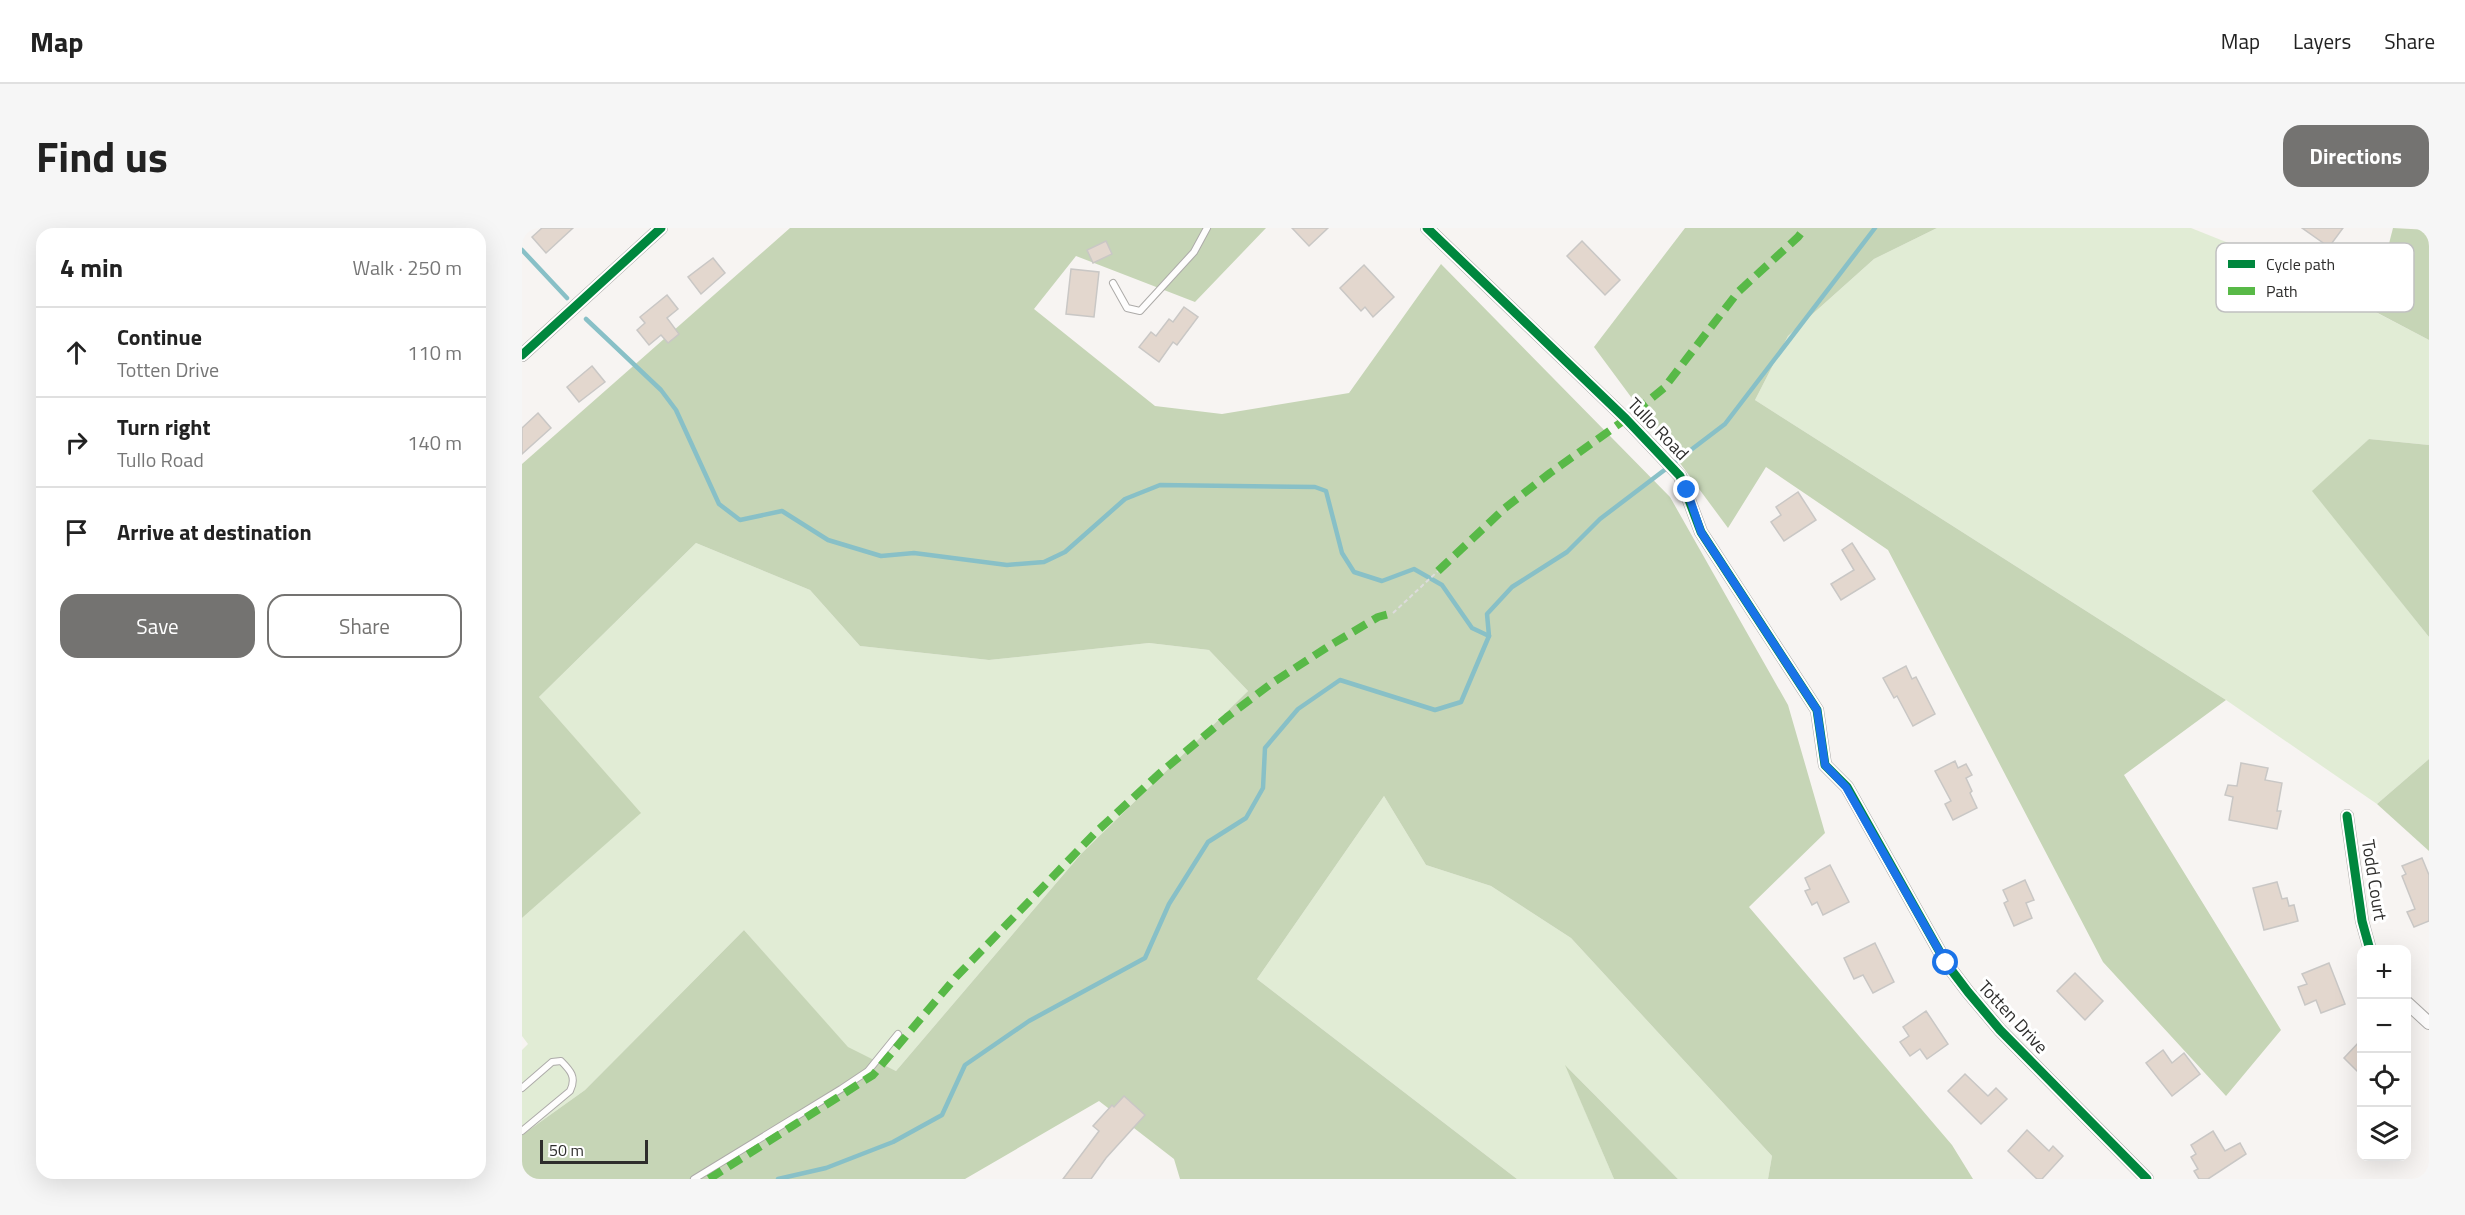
<!DOCTYPE html>
<meta charset="utf-8">
<style>
:root{--surface:#fff;--page:#f6f6f6;--text:#222;--muted:#767676;--line:#e0e0e0;--accent:#747371}
body{margin:0;font-family:"Titillium Web",sans-serif;background:var(--page);color:var(--text)}
.controls{position:absolute;right:18px;bottom:18px;display:grid;overflow:hidden;border-radius:12px;box-shadow:0 6px 24px #0002}
.controls button{width:54px;height:54px;display:grid;place-items:center;padding:0;border:0;border-bottom:2px solid var(--line);background:var(--surface);color:var(--text);font:30px sans-serif}
.scale{position:absolute;left:18px;bottom:15px;width:108px;box-sizing:border-box;padding-left:6px;border:3px solid #2e2d2c;border-top:0;font-size:16px;line-height:21px;white-space:nowrap;color:#2e2d2c;-webkit-text-stroke:4px #fff;paint-order:stroke}
.stop{position:absolute;width:18px;height:18px;margin:-14px;border:4px solid #1a73e8;border-radius:50%;background:#fff}
.stop.end{background:#1a73e8;border-color:#fff;box-shadow:0 2px 6px #0008}
.list{margin:0;padding:0;list-style:none}
h2{display:flex;justify-content:space-between;align-items:center;height:78px;margin:0;padding:0 24px;font-size:26px}
h2 small{font-size:20px;font-weight:400;color:var(--muted)}
.list li{display:grid;grid-template-columns:39px 1fr auto;gap:18px;align-items:center;box-sizing:border-box;height:90px;padding:0 24px;border-top:2px solid var(--line)}
.list b{display:block;font-size:22px;white-space:nowrap}
.list p{margin:0;font-size:20px;white-space:nowrap;color:var(--muted)}
.list em{font-size:20px;font-style:normal;color:var(--muted)}
.actions{display:flex;gap:12px;padding:18px 24px}
.actions a{flex:1;padding:14px 0;border:2px solid var(--accent);border-radius:18px;text-align:center;font-size:21px;color:var(--accent)}
.actions .main{background:var(--accent);color:#fff}
.icon{flex:none;width:33px;height:33px;fill:none;stroke:currentColor;stroke-width:2;stroke-linecap:round;stroke-linejoin:round}
.map{position:relative;flex:none;width:1907px;height:951px;overflow:hidden;border-radius:18px}
header{display:flex;align-items:center;gap:36px;box-sizing:border-box;height:84px;padding:0 30px;background:var(--surface);border-bottom:2px solid var(--line)}
header strong{font-size:28px}
nav{display:flex;gap:33px;margin-inline-start:auto;font-size:21px}
.intro{display:flex;align-items:center;justify-content:space-between;box-sizing:border-box;height:144px;padding:0 36px}
h1{margin:0;font-size:42px}
.button{padding:15px 27px;border-radius:18px;background:var(--accent);color:#fff;font-size:21px;font-weight:700}
main{display:flex;gap:36px;padding:0 36px}
aside{flex:1;background:var(--surface);border-radius:18px;box-shadow:0 6px 24px #0002}
.map>svg:first-child{display:block}
.green{fill:#e1ecd5}
.forest{fill:#c6d5b6}
.lines{fill:none;stroke-linecap:round;stroke-linejoin:round}
.stream{stroke:#88c0c7;stroke-width:4.5}
.building{fill:#e3d7ce;stroke:#c9c7c5;stroke-width:1.5}
.lane-casing{stroke:#adaba9;stroke-width:8}
.street-casing{stroke:#adaba9;stroke-width:14}
.path{stroke:#dddcdc;stroke-width:2;stroke-dasharray:4.5 3;stroke-linecap:butt}
.lane{stroke:#fefdfd;stroke-width:6}
.street{stroke:#fefdfd;stroke-width:12}
.quiet{stroke:#58b947;stroke-width:8;stroke-dasharray:15 8;stroke-linecap:butt}
.cycleway-casing{stroke:#fff;stroke-width:13}
.cycleway{stroke:#00873e;stroke-width:9}
.route{stroke:#1a73e8;stroke-width:8}
.labels{text-anchor:middle;stroke-width:6;stroke-linejoin:round;paint-order:stroke}
.street-label{font-size:18px;fill:#2e2d2c;stroke:#fff}
.key{fill:#fff;stroke:#c0c0c0;stroke-width:1.5}
.key-label{font-size:16px;fill:#2e2d2c}
</style>
<header>
<strong>Map</strong>
<nav><a>Map</a><a>Layers</a><a>Share</a></nav>
</header>
<div class="intro"><h1>Find us</h1><a class="button">Directions</a></div>
<main>
<aside>
<h2>4 min<small>Walk · 250 m</small></h2>
<ul class="list">
<li><svg class="icon" aria-label="ahead" viewBox="0 0 24 24"><path d="M12 20V5M6 11l6-6 6 6"/></svg><div><b>Continue</b><p>Totten Drive</p></div><em>110 m</em></li>
<li><svg class="icon" aria-label="right" viewBox="0 0 24 24"><path d="M7 20v-9h11M14 6l5 5-5 5"/></svg><div><b>Turn right</b><p>Tullo Road</p></div><em>140 m</em></li>
<li><svg class="icon" aria-label="arrive" viewBox="0 0 24 24"><path d="M6 21V4h12l-3 4 3 4H6"/></svg><div><b>Arrive at destination</b></div></li>
</ul>
<div class="actions"><a class="main">Save</a><a>Share</a></div>
</aside>
<div class="map">
<svg width="1907" height="951" viewBox="0 0 1907 951">
<rect width="100%" height="100%" fill="#f7f4f2"/>
<g class="green">
<polygon points="1415,0 1669,0 1769,40 1907,112 1907,217 1847,211 1791,263 1907,409 1907,531 1855,576 1704,472 1233,172 1266,108 1352,31"/>
<polygon points="174,315 288,362 338,418 467,432 627,415 687,422 726,463 559,626 374,843 326,820 222,702 63,862 0,907 0,822 6,816 0,808 0,690 118,585 17,469"/>
<polygon points="862,568 904,637 969,658 1049,710 1250,928 1246,951 1156,951 1044,838 1092,951 995,951 735,751"/>
</g>
<g class="forest">
<polygon points="268,0 744,0 673,74 554,28 512,81 633,178 700,186 827,165 919,36 1148,269 1266,477 1303,605 1227,679 1430,917 1451,951 1246,951 1250,928 1049,710 969,658 904,637 862,568 735,751 995,951 658,951 652,931 577,873 443,951 0,951 0,907 63,862 222,702 326,819 374,843 559,626 726,463 687,422 627,415 467,432 338,418 288,362 174,315 17,469 119,585 0,690 0,236"/>
<polygon points="1163,0 1415,0 1352,31 1266,108 1233,172 1704,472 1602,547 1759,802 1704,868 1581,734 1366,322 1244,239 1206,300 1072,119"/>
<polygon points="1871,0 1907,2 1907,112 1850,82"/>
<polygon points="1847,211 1907,217 1907,409 1790,263"/>
<polygon points="1907,531 1907,623 1855,576"/>
<polygon points="1043,837 1156,951 1092,951"/>
</g>
<g class="lines">
<g class="stream">
<polyline points="0,22 45,70"/>
<polyline points="64,91 139,162 154,182 197,276 218,292 260,283 306,312 359,328 392,325 485,337 522,334 543,324 603,271 638,257 793,259 804,263 820,325 832,344 860,353 892,341 920,357 950,400 967,408"/>
<polyline points="256,951 304,940 371,914 420,887 443,837 507,793 623,730 647,676 686,614 724,590 741,560 743,520 776,481 818,452 913,482 939,474 967,408 965,386 990,359 1045,324 1078,291 1203,196 1353,0"/>
</g>
</g>
<g class="building">
<polygon points="20,0 51,0 24,25 10,9"/>
<polygon points="770,0 806,0 787,18"/>
<polygon points="1780,0 1821,0 1807,19"/>
<polygon points="584,13 590,26 571,35 565,22"/>
<polygon points="1060,13 1098,52 1083,67 1045,28"/>
<polygon points="191,30 203,45 179,66 166,49"/>
<polygon points="842,37 872,69 851,89 843,79 839,83 818,60"/>
<polygon points="549,41 577,44 572,89 544,86"/>
<polygon points="145,67 156,81 145,90 157,106 146,115 139,107 127,117 115,102 123,95 118,89"/>
<polygon points="662,79 676,89 655,117 651,114 637,134 617,119 629,104 634,108 647,91 651,94"/>
<polygon points="70,138 83,154 57,174 45,159"/>
<polygon points="16,185 29,200 0,226 0,200"/>
<polygon points="1276,264 1294,292 1262,313 1249,294 1259,287 1254,279"/>
<polygon points="1330,315 1353,351 1319,372 1309,356 1332,342 1320,322"/>
<polygon points="1384,438 1390,451 1394,449 1413,486 1391,498 1375,468 1372,470 1361,450"/>
<polygon points="1433,533 1436,540 1444,536 1450,547 1444,550 1450,563 1448,565 1455,580 1431,592 1423,576 1429,573 1413,543"/>
<polygon points="1719,535 1746,540 1743,552 1760,555 1755,583 1759,583 1755,601 1707,592 1711,569 1703,567 1706,557 1715,558"/>
<polygon points="1900,630 1907,647 1907,693 1892,699 1885,684 1893,681 1880,648 1884,646 1880,638"/>
<polygon points="1308,637 1327,674 1301,687 1295,674 1290,677 1283,663 1288,661 1283,650"/>
<polygon points="1503,652 1512,672 1504,675 1510,690 1492,698 1482,675 1486,673 1481,662"/>
<polygon points="1755,654 1760,671 1765,670 1767,678 1772,677 1776,693 1742,702 1731,660"/>
<polygon points="1353,715 1372,754 1351,765 1341,747 1332,751 1322,730"/>
<polygon points="1807,735 1823,776 1799,785 1794,772 1783,777 1776,759 1785,756 1780,746"/>
<polygon points="1553,745 1581,773 1563,792 1535,763"/>
<polygon points="1404,783 1426,816 1405,831 1398,821 1388,828 1378,814 1387,808 1381,799"/>
<polygon points="1839,812 1839,847 1822,830"/>
<polygon points="1641,822 1650,835 1662,825 1678,846 1650,868 1624,835"/>
<polygon points="1443,846 1466,868 1474,860 1485,871 1459,896 1426,863"/>
<polygon points="602,868 623,887 584,930 569,951 541,951 577,903 571,898 590,877 592,879"/>
<polygon points="1505,902 1527,923 1531,918 1541,928 1520,951 1515,951 1486,923"/>
<polygon points="1691,903 1703,923 1718,915 1724,926 1686,951 1677,951 1672,943 1676,941 1669,929 1674,926 1669,917"/>
</g>
<g class="lines">
<g class="lane-casing">
<g id="lane">
<polyline points="591,55 605,80 618,83 672,24 685,0"/>
<path d="M0,860L30,834L39,833C48,842 55,849 48,863L0,903"/>
<polyline points="172,951 319,861 346,843 376,806"/>
</g>
</g>
<g class="street-casing">
<g id="street">
<polyline points="905,0 1104,191 1158,248 1179,304 1295,482 1303,537 1325,559 1424,735 1446,764 1478,802 1625,951"/>
<polyline points="0,127 139,0"/>
<polyline points="1825,588 1840,693 1848,722"/>
<polyline points="1884,774 1907,795"/>
</g>
</g>
<polyline class="path" points="871,385 916,343"/>
<use href="#lane" class="lane"/>
<use href="#street" class="street"/>
<g class="quiet">
<polyline points="916,343 983,280 1028,245 1104,191 1142,160 1216,64 1276,9 1283,0"/>
<polyline points="187,951 351,847 434,749 573,605 638,545 705,489 750,455 807,418 856,389 871,385"/>
</g>
<g class="cycleway-casing">
<g id="cycleway">
<polyline points="905,0 1104,191 1158,248 1179,304 1295,482 1303,537 1325,559 1424,735 1446,764 1478,802 1625,951"/>
<polyline points="0,127 139,0"/>
<polyline points="1825,588 1840,693 1848,722"/>
</g>
</g>
<use href="#cycleway" class="cycleway"/>
</g>
<g class="lines">
<polyline class="route" points="1165,262 1179,304 1295,482 1303,537 1324,559 1424,735"/>
</g>
<g class="labels">
<g class="street-label">
<text transform="translate(1136 201) rotate(46)" y="6">Tullo Road</text>
<text transform="translate(1852 652) rotate(81)" y="6">Todd Court</text>
<text transform="translate(1491 789) rotate(47)" y="6">Totten Drive</text>
</g>
</g>
<rect x="1694" y="15" width="198" height="69" rx="9" class="key"/>
<rect x="1706" y="32" width="27" height="8" fill="#00873e"/>
<rect x="1706" y="59" width="27" height="8" fill="#58b947"/>
<g class="key-label">
<text x="1744" y="42">Cycle path</text>
<text x="1744" y="69">Path</text>
</g>
</svg>
<div class="controls">
<button>+</button>
<button>−</button>
<button><svg class="icon" aria-label="locate" viewBox="0 0 24 24"><circle cx="12" cy="12" r="6"/><path d="M12 2v4M12 18v4M2 12h4M18 12h4"/></svg></button>
<button><svg class="icon" aria-label="layers" viewBox="0 0 24 24"><path d="M12 4l9 5-9 5-9-5zM3 14l9 5 9-5"/></svg></button>
</div>
<div class="scale">50 m</div>
<div class="stop" style="left:1424px;top:735px"></div>
<div class="stop end" style="left:1165px;top:262px"></div>
</div>
</main>
